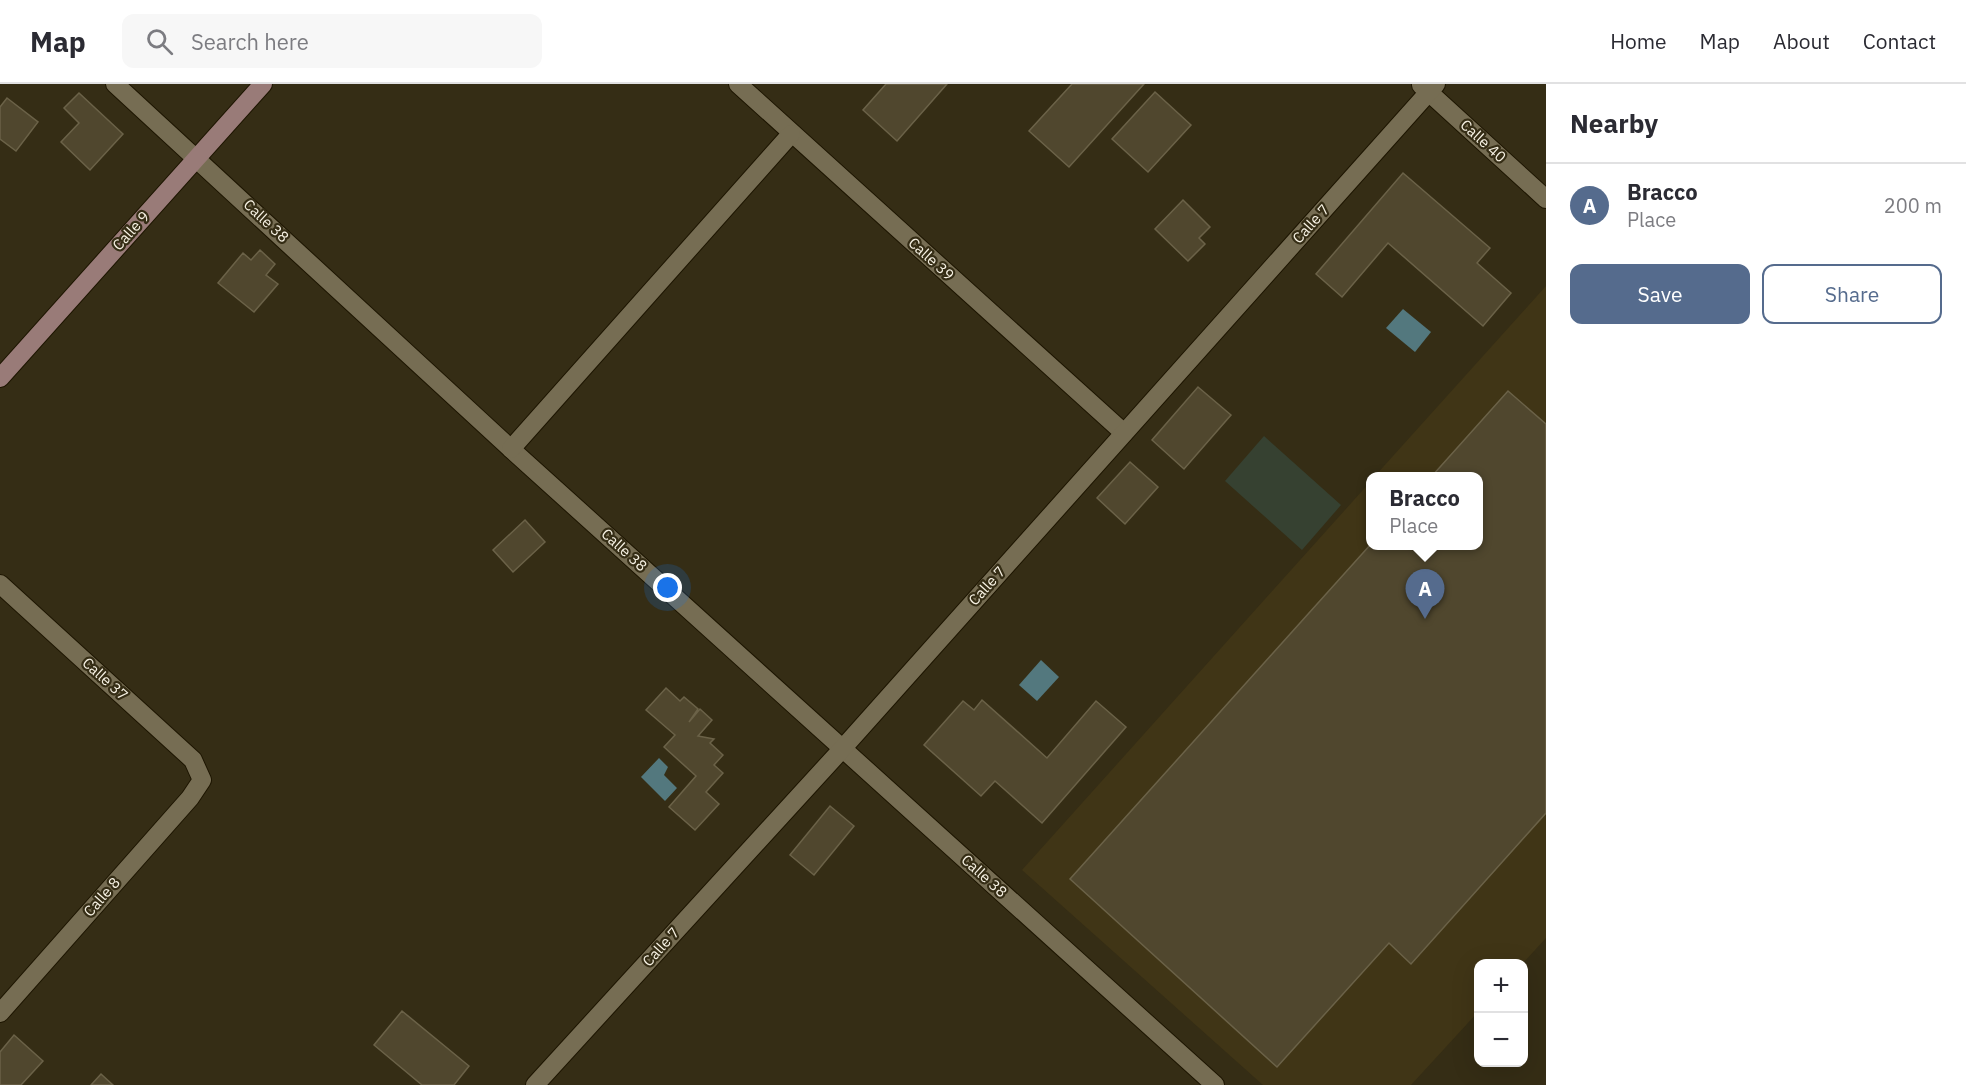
<!DOCTYPE html>
<meta charset="utf-8">
<style>
:root{--surface:#fff;--page:#f7f7f7;--text:#2b2b33;--muted:#7c7c81;--line:#e1e1e2;--accent:#556b8d}
body{margin:0;font-family:"IBM Plex Sans",sans-serif;background:var(--page);color:var(--text)}
.controls{position:absolute;right:18px;bottom:18px;display:grid;overflow:hidden;border-radius:12px;box-shadow:0 6px 24px #0002}
.controls button{width:54px;height:54px;display:grid;place-items:center;padding:0;border:0;border-bottom:2px solid var(--line);background:var(--surface);color:var(--text);font:30px sans-serif}
.you{position:absolute;left:668px;top:504px;width:21px;height:21px;margin:-15px;border:4px solid #fff;border-radius:50%;background:#1a73e8;box-shadow:0 0 0 9px #1a73e833}
.badge{display:grid;place-items:center;width:39px;height:39px;border-radius:50%;background:var(--accent);color:#fff;font-size:20px;font-weight:700}
.pin{position:absolute;translate:-50% -50px;filter:drop-shadow(0 2px 3px #0008)}
.pin::after{content:'';position:absolute;top:32px;width:21px;height:18px;background:inherit;clip-path:polygon(0 0,100% 0,50% 100%)}
.popup{position:absolute;left:1366px;top:388px;width:117px;height:78px;box-sizing:border-box;display:grid;place-content:center;border-radius:12px;background:var(--surface);filter:drop-shadow(0 2px 4px #0005);font-size:20px;white-space:nowrap;color:var(--muted)}
.popup b{font-size:22px;color:var(--text)}
.popup::after{content:'';position:absolute;left:50%;top:100%;margin-left:-12px;border:12px solid transparent;border-top-color:var(--surface)}
.list{margin:0;padding:0;list-style:none}
h2{display:flex;justify-content:space-between;align-items:center;height:78px;margin:0;padding:0 24px;font-size:26px}
h2 small{font-size:20px;font-weight:400;color:var(--muted)}
.list li{display:grid;grid-template-columns:39px 1fr auto;gap:18px;align-items:center;box-sizing:border-box;height:84px;padding:0 24px;border-top:2px solid var(--line)}
.list b{display:block;font-size:22px;white-space:nowrap}
.list p{margin:0;font-size:20px;white-space:nowrap;color:var(--muted)}
.list em{font-size:20px;font-style:normal;color:var(--muted)}
.actions{display:flex;gap:12px;padding:18px 24px}
.actions a{flex:1;padding:14px 0;border:2px solid var(--accent);border-radius:12px;text-align:center;font-size:21px;color:var(--accent)}
.actions .main{background:var(--accent);color:#fff}
.icon{flex:none;width:33px;height:33px;fill:none;stroke:currentColor;stroke-width:2;stroke-linecap:round;stroke-linejoin:round}
.map{position:relative;flex:none;width:1546px;height:1001px;overflow:hidden}
header{display:flex;align-items:center;gap:36px;box-sizing:border-box;height:84px;padding:0 30px;background:var(--surface);border-bottom:2px solid var(--line)}
header strong{font-size:28px}
nav{display:flex;gap:33px;margin-inline-start:auto;font-size:21px}
.search{width:420px;height:54px;background:var(--page);display:flex;align-items:center;gap:15px;box-sizing:border-box;padding:0 21px;border-radius:12px;color:var(--muted);font-size:22px}
main{display:flex}
aside{flex:1;background:var(--surface)}
.map>svg:first-child{display:block}
.built{fill:#403516}
.green{fill:#364131}
.water{fill:#53787e}
.building{fill:#50472e;stroke:#6b6248;stroke-width:1.5}
.lines{fill:none;stroke-linecap:round;stroke-linejoin:round}
.street-casing{stroke:#1d1501;stroke-width:20}
.secondary-casing{stroke:#1d1501;stroke-width:20}
.street{stroke:#766d53;stroke-width:18}
.secondary{stroke:#997b78;stroke-width:18}
.labels{text-anchor:middle;stroke-width:4.5;stroke-linejoin:round;paint-order:stroke}
.street-label{font-size:15px;fill:#f7f2e4;stroke:#352d15}
</style>
<header>
<strong>Map</strong>
<div class="search"><svg class="icon" aria-label="search" viewBox="0 0 24 24"><circle cx="10" cy="10" r="6"/><path d="M15 15l6 6"/></svg>Search here</div>
<nav><a>Home</a><a>Map</a><a>About</a><a>Contact</a></nav>
</header>
<main>
<div class="map">
<svg width="1546" height="1001" viewBox="0 0 1546 1001">
<rect width="100%" height="100%" fill="#352d15"/>
<polygon class="built" points="1546,202 1546,854 1523,879 1478,880 1478,928 1411,1001 1263,1001 1022,786 1371,397 1371,462 1479,462 1479,392 1375,392"/>
<polygon class="green" points="1264,352 1341,421 1302,466 1225,397"/>
<g class="water">
<polygon points="1403,225 1431,248 1415,268 1386,244"/>
<polygon points="1041,576 1059,593 1037,617 1019,601"/>
<polygon points="659,674 668,683 664,691 677,704 665,717 641,693"/>
</g>
<g class="building">
<polygon points="886,0 947,0 897,57 863,26"/>
<polygon points="1072,0 1144,0 1069,83 1029,47"/>
<polygon points="1155,8 1191,41 1148,88 1112,55"/>
<polygon points="79,9 123,50 90,86 61,58 79,39 64,24"/>
<polygon points="7,14 38,38 16,67 0,55 0,23"/>
<polygon points="1403,89 1490,164 1477,179 1511,209 1483,242 1388,159 1342,213 1316,190"/>
<polygon points="1183,116 1210,143 1199,154 1205,160 1188,177 1155,145"/>
<polygon points="260,166 275,180 266,191 278,200 254,228 218,199 243,169 251,176"/>
<polygon points="1198,303 1231,331 1184,385 1152,356"/>
<polygon points="1508,307 1546,340 1546,729 1411,880 1389,859 1277,983 1070,795 1371,460 1479,462 1479,392 1432,392"/>
<polygon points="1130,378 1158,403 1125,440 1097,414"/>
<polygon points="525,436 545,458 513,488 493,466"/>
<polygon points="666,604 680,617 684,613 698,625 689,638 700,625 712,636 698,652 714,655 710,659 723,671 714,681 723,689 706,708 719,720 695,746 669,723 696,692 664,663 675,651 646,626"/>
<polygon points="982,616 1047,674 1096,617 1126,643 1042,739 995,697 981,712 924,661 963,617 974,626"/>
<polygon points="830,722 854,742 814,791 790,771"/>
<polygon points="402,927 469,982 454,1001 422,1001 374,961"/>
<polygon points="14,951 43,977 21,1001 0,1001 0,968"/>
<polygon points="101,990 113,1001 91,1001"/>
</g>
<g class="lines">
<g class="street-casing">
<g id="street">
<polyline points="115,0 511,365 1215,1001"/>
<polyline points="738,0 1124,349"/>
<polyline points="1421,1 1546,115"/>
<polyline points="511,365 791,50"/>
<polyline points="0,500 193,676 202,696 190,714 0,929"/>
<polyline points="535,1001 843,664 1436,0"/>
</g>
</g>
<g class="secondary-casing">
<polyline id="secondary" points="0,294 263,0"/>
</g>
<use href="#street" class="street"/>
<use href="#secondary" class="secondary"/>
</g>
<g class="labels">
<g class="street-label">
<text transform="translate(1483 57) rotate(42)" y="5">Calle 40</text>
<text transform="translate(266 137) rotate(43)" y="5">Calle 38</text>
<text transform="translate(1311 140) rotate(-48)" y="5">Calle 7</text>
<text transform="translate(131 147) rotate(-48)" y="5">Calle 9</text>
<text transform="translate(931 175) rotate(42)" y="5">Calle 39</text>
<text transform="translate(624 466) rotate(42)" y="5">Calle 38</text>
<text transform="translate(987 502) rotate(-48)" y="5">Calle 7</text>
<text transform="translate(105 595) rotate(42)" y="5">Calle 37</text>
<text transform="translate(984 792) rotate(42)" y="5">Calle 38</text>
<text transform="translate(102 813) rotate(-49)" y="5">Calle 8</text>
<text transform="translate(661 863) rotate(-48)" y="5">Calle 7</text>
</g>
</g>
</svg>
<div class="controls">
<button>+</button>
<button>−</button>
</div>
<div class="you"></div>
<div class="pin badge" style="left:1425px;top:535px">A</div>
<div class="popup"><b>Bracco</b>Place</div>
</div>
<aside>
<h2>Nearby<small></small></h2>
<ul class="list">
<li><span class="badge">A</span><div><b>Bracco</b><p>Place</p></div><em>200 m</em></li>
</ul>
<div class="actions"><a class="main">Save</a><a>Share</a></div>
</aside>
</main>
